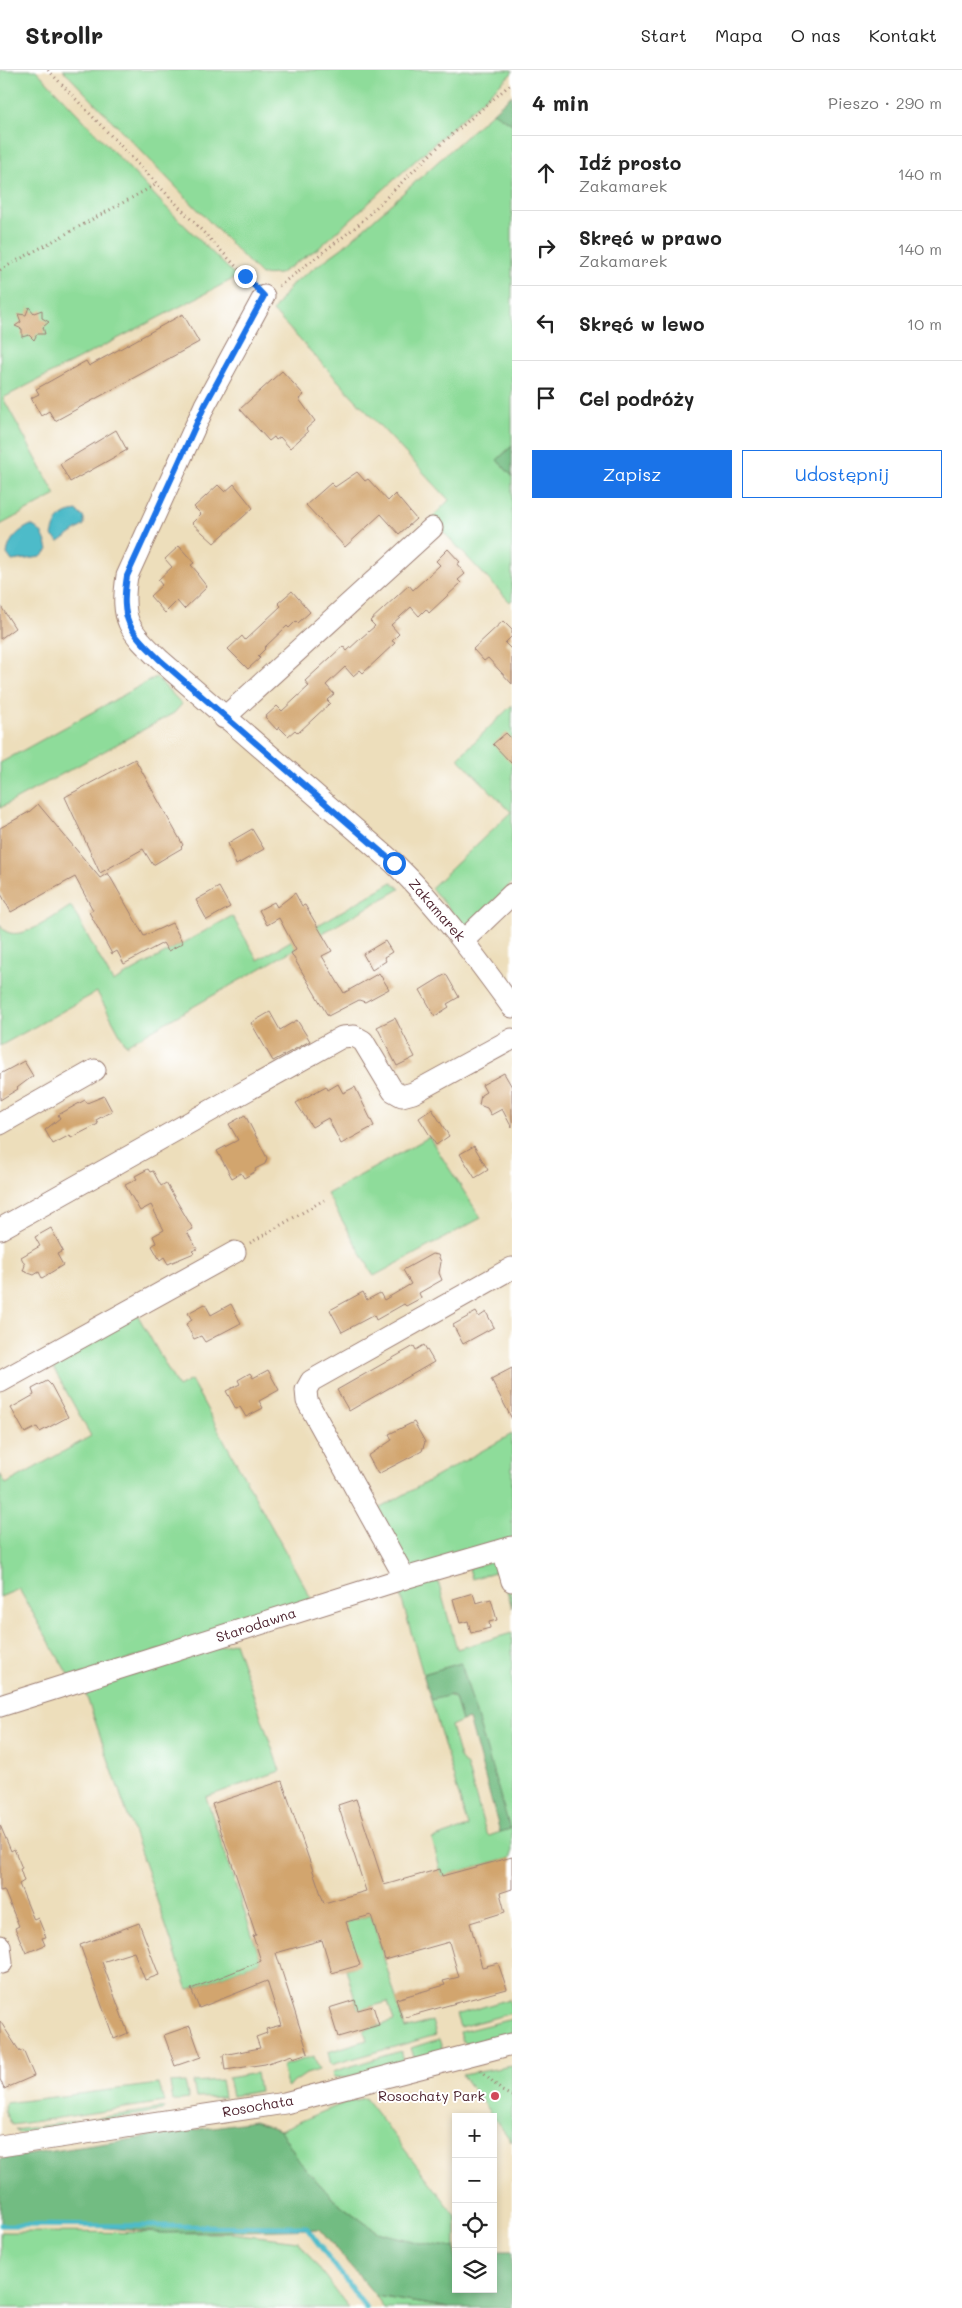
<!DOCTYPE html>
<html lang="pl">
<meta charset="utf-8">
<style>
:root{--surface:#fff;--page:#f6f6f6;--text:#222;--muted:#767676;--line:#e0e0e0;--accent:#1a73e8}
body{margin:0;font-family:Mali,sans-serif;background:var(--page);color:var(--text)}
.controls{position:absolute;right:15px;bottom:15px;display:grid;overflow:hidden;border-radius:0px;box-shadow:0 2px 8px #0003}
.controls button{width:45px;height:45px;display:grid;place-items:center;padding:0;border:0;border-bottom:1px solid var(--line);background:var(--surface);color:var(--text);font:25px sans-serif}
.stop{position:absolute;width:15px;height:15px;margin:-11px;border:4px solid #1a73e8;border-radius:50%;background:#fff}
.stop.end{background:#1a73e8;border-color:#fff;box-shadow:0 1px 5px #0008}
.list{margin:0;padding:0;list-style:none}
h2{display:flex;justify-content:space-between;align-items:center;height:65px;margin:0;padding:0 20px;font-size:21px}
h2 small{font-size:16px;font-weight:400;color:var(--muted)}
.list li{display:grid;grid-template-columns:32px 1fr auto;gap:15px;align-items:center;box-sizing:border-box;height:75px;padding:0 20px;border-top:1px solid var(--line)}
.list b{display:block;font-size:19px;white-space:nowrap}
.list p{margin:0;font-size:16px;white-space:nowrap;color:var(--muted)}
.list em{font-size:16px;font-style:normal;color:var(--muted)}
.actions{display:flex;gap:10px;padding:15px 20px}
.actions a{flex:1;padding:11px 0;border:1px solid var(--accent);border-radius:0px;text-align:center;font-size:18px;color:var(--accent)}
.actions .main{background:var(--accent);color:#fff}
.icon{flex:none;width:28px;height:28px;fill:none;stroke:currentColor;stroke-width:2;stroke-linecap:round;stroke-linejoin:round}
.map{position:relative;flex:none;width:512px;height:2238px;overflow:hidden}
header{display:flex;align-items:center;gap:30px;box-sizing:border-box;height:70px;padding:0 25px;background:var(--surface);border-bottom:1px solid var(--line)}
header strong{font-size:24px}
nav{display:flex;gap:28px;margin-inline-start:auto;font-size:18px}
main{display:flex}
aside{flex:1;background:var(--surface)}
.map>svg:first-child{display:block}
.green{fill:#8edc9a;stroke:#6c7e62}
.forest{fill:#72bc82;stroke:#5e6e56}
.water{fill:#4ebbc9;stroke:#4c6d7a}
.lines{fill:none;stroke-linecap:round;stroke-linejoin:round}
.stream{stroke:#4ebbc9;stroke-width:5}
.building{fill:#d2a56e}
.minor-casing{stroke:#9c7e73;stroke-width:23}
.path{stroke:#9c7e73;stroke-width:3;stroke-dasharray:1 4;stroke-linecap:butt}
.minor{stroke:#fff;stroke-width:21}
.route{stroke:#1a73e8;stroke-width:6}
.poi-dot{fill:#d1495b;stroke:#fff;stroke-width:2}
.labels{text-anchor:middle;stroke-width:4;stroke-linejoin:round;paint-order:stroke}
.street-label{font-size:14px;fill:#4a1f2b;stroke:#fff}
.poi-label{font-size:14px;fill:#4a1f2b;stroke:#fff;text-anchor:end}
</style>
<header>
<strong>Strollr</strong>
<nav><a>Start</a><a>Mapa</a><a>O nas</a><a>Kontakt</a></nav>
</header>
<main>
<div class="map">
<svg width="512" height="2238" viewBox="0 0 512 2238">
<rect width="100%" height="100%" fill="#fff"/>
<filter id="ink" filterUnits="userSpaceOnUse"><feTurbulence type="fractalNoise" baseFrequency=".02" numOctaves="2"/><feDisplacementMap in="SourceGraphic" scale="10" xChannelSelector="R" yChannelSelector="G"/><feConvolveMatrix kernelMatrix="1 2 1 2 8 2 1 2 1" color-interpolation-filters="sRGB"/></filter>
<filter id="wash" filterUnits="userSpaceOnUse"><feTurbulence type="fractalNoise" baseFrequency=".0096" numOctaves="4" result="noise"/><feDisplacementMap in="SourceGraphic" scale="20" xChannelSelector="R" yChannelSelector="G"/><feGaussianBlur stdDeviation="1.12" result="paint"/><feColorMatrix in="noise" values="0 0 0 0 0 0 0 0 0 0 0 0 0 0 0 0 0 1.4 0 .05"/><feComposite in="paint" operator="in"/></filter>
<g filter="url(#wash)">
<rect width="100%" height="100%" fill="#eddebb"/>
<g class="green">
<polygon points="0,0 36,0 164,135 237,207 3,328 56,425 0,455"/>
<polygon points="63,0 512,0 512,3 320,177 279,204 261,205"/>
<polygon points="493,42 512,54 512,376 497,390 512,406 512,530 510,532 431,449 449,430 273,241 292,214 342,178"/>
<polygon points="156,607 182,634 174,643 0,738 0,693"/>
<polygon points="512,635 512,813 466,858 431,818 511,742 458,688"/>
<path d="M392,812L400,819L126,975L97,922L0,976V855C13,879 54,846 71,836L113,912L232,846L258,890Z"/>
<polygon points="429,1067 481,1148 374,1206 327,1124"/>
<polygon points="137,1244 178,1317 191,1310 313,1532 70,1608 19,1519 0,1527 0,1404 6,1414 91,1366 50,1292"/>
<polygon points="512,1364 512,1468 412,1500 375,1441"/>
<polygon points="500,1489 512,1528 512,1538 501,1500 472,1509 469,1498"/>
<polygon points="437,1508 457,1579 512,1563 512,1787 442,1806 432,1769 468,1757 431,1630 448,1625 455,1628 462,1651 451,1656 460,1688 467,1696 486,1763 489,1766 509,1759 461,1593 423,1604 399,1520"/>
<polygon points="235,1572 280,1701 206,1727 261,1891 188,1920 84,1619"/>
<polygon points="371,1845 405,1959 432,1951 436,1965 331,1995 328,1982 367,1970 364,1960 394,1951 388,1932 358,1940 346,1899 359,1895 333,1856"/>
<polygon points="509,1929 512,1943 460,1957 456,1945"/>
<polygon points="512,1949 512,1963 467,1974 462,1970 460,1962"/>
<polygon points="439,1969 443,1981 418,1988 414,1987 411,1978"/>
<polygon points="401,1981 404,1991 346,2008 333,2007 332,2002"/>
<polygon points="314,1986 319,2000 306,2004 287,2017 282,1996"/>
<polygon points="512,1996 512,2072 462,2005"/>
<polygon points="256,2003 259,2021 232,2026 228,2008"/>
<polygon points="221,2010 224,2027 196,2028 193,2012"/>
<polygon points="185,2012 189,2029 173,2031 170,2013"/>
<polygon points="159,2014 164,2032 12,2055 4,2040 5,2033"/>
<polygon points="365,2028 456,2146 456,2178 420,2173 377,2162 334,2130 299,2091 280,2060 346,2032"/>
<polygon points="165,2038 162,2041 19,2063 15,2060"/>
<polygon points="0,2162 231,2163 298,2171 349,2238 0,2238"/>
<polygon points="376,2226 449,2238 384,2238"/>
</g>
<g class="forest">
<polygon points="512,25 512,54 493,42"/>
<polygon points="512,376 512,406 497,390"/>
<polygon points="461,1593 510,1759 500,1762 469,1649 462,1651 455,1628 451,1625 431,1630 423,1604"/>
<polygon points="254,2051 280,2060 299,2091 334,2130 377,2162 420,2173 456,2178 456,2219 493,2219 493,2181 512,2181 512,2238 449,2238 376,2226 319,2159 163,2163 86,2156 0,2154 0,2089"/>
</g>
<g class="water">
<path d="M77,441L84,448V455L59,472L52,466C55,450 61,443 77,441Z"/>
<path d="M31,455C43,461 45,468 48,480L41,487L12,491L7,484C9,469 18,461 31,455Z"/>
</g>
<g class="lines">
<polyline class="stream" points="0,2155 306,2157 366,2238"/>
</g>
<g id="blocks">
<g class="building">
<polygon points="29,237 34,243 42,240 42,248 49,252 43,257 45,264 37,264 34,270 29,265 22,267 22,259 15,256 21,252 18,244 26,245"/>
<polygon points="183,244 199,272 55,351 49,341 41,346 31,328 39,324 36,319 86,291 89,296"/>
<polygon points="282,301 304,325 299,329 315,351 306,359 308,362 290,378 280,367 276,370 274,367 269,371 240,339"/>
<polygon points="116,360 127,380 70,412 60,394"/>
<polygon points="357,402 365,411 368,409 388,431 395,424 416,449 399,464 381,444 345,477 306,435 331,413 335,417"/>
<polygon points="234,414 253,438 214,473 192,453 201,444 194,437 218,415 225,422"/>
<polygon points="179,476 194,493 191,495 198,503 197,504 207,517 184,539 177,531 165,543 150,526 162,515 158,510 172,497 165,489"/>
<polygon points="448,479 460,492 457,494 465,504 458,510 461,513 429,543 426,539 419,546 411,537 391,555 399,564 392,571 395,573 363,603 360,600 353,606 345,597 326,615 334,624 327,630 330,633 298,663 295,660 288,666 279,657 277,660 265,647 277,636 282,641 309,616 305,611 343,576 347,581 361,568 375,556 370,551 409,515 413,520 440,495 436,491"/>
<polygon points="292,521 310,542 298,553 296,551 289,558 287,556 264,578 265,579 258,586 260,588 248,599 228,579 242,566 245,570 281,536 278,533"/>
<polygon points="0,535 15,558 0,569"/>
<polygon points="503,551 512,560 512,566 505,573 512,580 512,614 488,588 484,591 473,579"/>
<polygon points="506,663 512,669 512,694 493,674"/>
<polygon points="135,689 183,775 181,777 182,778 153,795 143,779 100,803 65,727"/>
<polygon points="38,734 100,808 108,803 144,866 172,853 183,873 168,881 163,873 124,894 117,881 112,884 95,853 89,842 93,840 75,807 11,842 0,822 0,758 29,742"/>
<polygon points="252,759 264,779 236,795 228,773"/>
<polygon points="219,817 230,837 207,850 196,830"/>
<polygon points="295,823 302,836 305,835 332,881 322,886 344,923 379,903 389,919 365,932 359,930 328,946 291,883 296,880 279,848 267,855 259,840 274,832 277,837"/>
<polygon points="385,871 392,882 384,887 386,891 372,900 363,884"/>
<polygon points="446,904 459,927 447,934 449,937 435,946 420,920"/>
<polygon points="270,942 280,960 297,950 310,971 273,991 251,953"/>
<polygon points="395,948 415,987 397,996 377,957"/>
<polygon points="24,991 33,1006 17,1018 18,1019 0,1030 0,1004"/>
<polygon points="504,1003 512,1017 512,1058 502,1039 491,1045 487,1038 479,1035 481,1025 486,1022 482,1015"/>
<polygon points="338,1014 343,1023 355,1017 374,1056 341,1074 328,1048 312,1057 296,1033 326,1016 328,1020"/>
<polygon points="104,1026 112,1041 96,1050 98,1054 71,1068 70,1065 53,1074 45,1060 60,1048 58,1045 85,1030 87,1033"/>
<polygon points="432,1039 449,1066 436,1075 419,1048"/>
<polygon points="245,1045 267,1088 265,1094 255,1099 256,1101 244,1108 241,1103 232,1108 217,1081 238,1070 229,1054"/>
<polygon points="474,1076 488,1100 475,1108 460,1084"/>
<polygon points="148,1099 150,1102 153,1101 161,1116 166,1113 193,1159 187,1162 197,1179 192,1181 194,1183 168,1194 164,1187 160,1190 152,1176 156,1173 153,1166 164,1160 151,1135 140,1141 125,1115 137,1109 135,1106"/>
<polygon points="51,1158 63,1181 57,1184 63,1195 42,1208 39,1202 34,1205 23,1201 25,1195 21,1187 40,1176 35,1167"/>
<polygon points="432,1184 438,1185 441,1192 439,1203 442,1210 419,1223 421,1228 406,1236 404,1234 376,1250 374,1245 342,1262 330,1240 363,1222 367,1230 380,1223 384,1230 411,1214 403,1200"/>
<polygon points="205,1234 211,1245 231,1234 241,1253 205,1272 201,1266 194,1269 186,1254 192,1250 188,1243"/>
<polygon points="476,1242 479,1247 486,1242 494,1257 463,1274 453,1255"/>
<polygon points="424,1275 434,1292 349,1341 337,1320 414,1276 416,1280"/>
<polygon points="512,1298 512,1349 491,1309"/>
<polygon points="268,1300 279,1320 259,1331 263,1338 246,1347 240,1337 236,1339 226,1321 240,1314 238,1310 250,1303 253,1308"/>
<polygon points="47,1311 51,1315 68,1347 40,1362 37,1357 25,1363 11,1338 34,1325 32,1319"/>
<polygon points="414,1352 425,1372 422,1381 378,1404 368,1386 392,1370 389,1364"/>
<polygon points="473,1523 476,1533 491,1529 497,1550 489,1552 490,1558 471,1563 468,1551 460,1553 453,1529"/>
<polygon points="282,1711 324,1833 366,1821 338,1735 356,1729 384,1815 440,1799 442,1806 512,1787 512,1819 500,1823 505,1842 470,1853 482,1897 498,1893 507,1919 402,1948 396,1929 445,1915 443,1911 459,1907 449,1872 385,1890 371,1845 346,1852 360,1895 332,1903 322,1870 276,1883 308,1983 293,1988 292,1985 265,1994 225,2000 223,1985 260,1978 256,1967 267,1963 266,1959 281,1955 267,1911 199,1938 191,1919 261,1891 253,1866 256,1865 212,1734"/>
<polygon points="0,1755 11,1781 14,1779 22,1798 20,1799 24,1811 19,1814 34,1850 38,1848 46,1867 42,1868 45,1875 26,1883 15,1858 19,1856 4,1820 0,1821"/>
<polygon points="139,1853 159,1905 145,1910 134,1882 102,1892 128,1963 114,1969 80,1875"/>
<polygon points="355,1930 358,1940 373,1936 379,1955 338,1967 329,1938"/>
<polygon points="0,1951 20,1982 23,1980 34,2006 4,2019 0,2009"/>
<polygon points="190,1956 201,1987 175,1996 164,1965"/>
</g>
</g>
</g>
<g filter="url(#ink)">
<use href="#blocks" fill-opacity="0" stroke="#9c7e73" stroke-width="1"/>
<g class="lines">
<g class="minor-casing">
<g id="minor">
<path d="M264,226L205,335L127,506C120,551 129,560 160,590L394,793C439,837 475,886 512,937"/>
<polyline points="224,648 432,458"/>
<polyline points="464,870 512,824"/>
<polyline points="0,1054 95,1000"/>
<polyline points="0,1159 342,967 354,966 363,971 393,1021 402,1026 413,1023 512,969"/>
<polyline points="0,1312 235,1182"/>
<polyline points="503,1480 512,1511"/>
<polyline points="405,1508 307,1331 306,1320 311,1311 512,1198"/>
<polyline points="0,1636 405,1508 512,1477"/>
<polyline points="0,1876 2,1893"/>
<polyline points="0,2076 285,2033 512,1974"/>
</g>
</g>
<g class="path">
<polyline points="48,0 252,213"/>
<polyline points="0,200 157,114"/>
<polyline points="279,216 357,156 439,76 512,13"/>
<polyline points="250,1173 324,1130"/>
<polyline points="481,2000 502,2021 512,2026"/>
</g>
<use href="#minor" class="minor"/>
</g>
</g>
<g class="lines" filter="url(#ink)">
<path class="route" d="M245,206L264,226L205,335L127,506C120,551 129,560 160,590L394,793"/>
</g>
<circle class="poi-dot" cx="495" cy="2026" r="5"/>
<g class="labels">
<g class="street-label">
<text transform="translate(437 840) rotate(49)" y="5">Zakamarek</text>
<text transform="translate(256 1555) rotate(-18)" y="5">Starodawna</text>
<text transform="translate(258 2036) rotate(-10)" y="5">Rosochata</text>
</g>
<g class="poi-label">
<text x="485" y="2031">Rosochaty Park</text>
</g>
</g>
</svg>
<div class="controls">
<button>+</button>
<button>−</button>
<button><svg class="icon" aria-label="locate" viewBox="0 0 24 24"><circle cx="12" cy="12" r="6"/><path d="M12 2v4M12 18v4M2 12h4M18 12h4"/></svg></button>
<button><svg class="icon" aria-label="layers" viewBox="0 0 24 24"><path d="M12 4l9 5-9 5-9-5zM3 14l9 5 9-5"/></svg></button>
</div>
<div class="stop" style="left:394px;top:793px"></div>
<div class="stop end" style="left:245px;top:206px"></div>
</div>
<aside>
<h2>4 min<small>Pieszo · 290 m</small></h2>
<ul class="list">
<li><svg class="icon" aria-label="ahead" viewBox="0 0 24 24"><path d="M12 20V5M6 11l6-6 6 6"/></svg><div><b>Idź prosto</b><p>Zakamarek</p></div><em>140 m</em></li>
<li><svg class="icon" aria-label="right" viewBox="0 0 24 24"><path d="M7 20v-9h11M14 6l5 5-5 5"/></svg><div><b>Skręć w prawo</b><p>Zakamarek</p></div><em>140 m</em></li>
<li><svg class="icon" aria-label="left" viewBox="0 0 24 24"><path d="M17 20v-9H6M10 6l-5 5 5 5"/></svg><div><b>Skręć w lewo</b></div><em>10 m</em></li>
<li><svg class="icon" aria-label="arrive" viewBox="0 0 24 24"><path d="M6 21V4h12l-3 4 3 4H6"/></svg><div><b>Cel podróży</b></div></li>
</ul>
<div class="actions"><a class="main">Zapisz</a><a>Udostępnij</a></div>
</aside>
</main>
